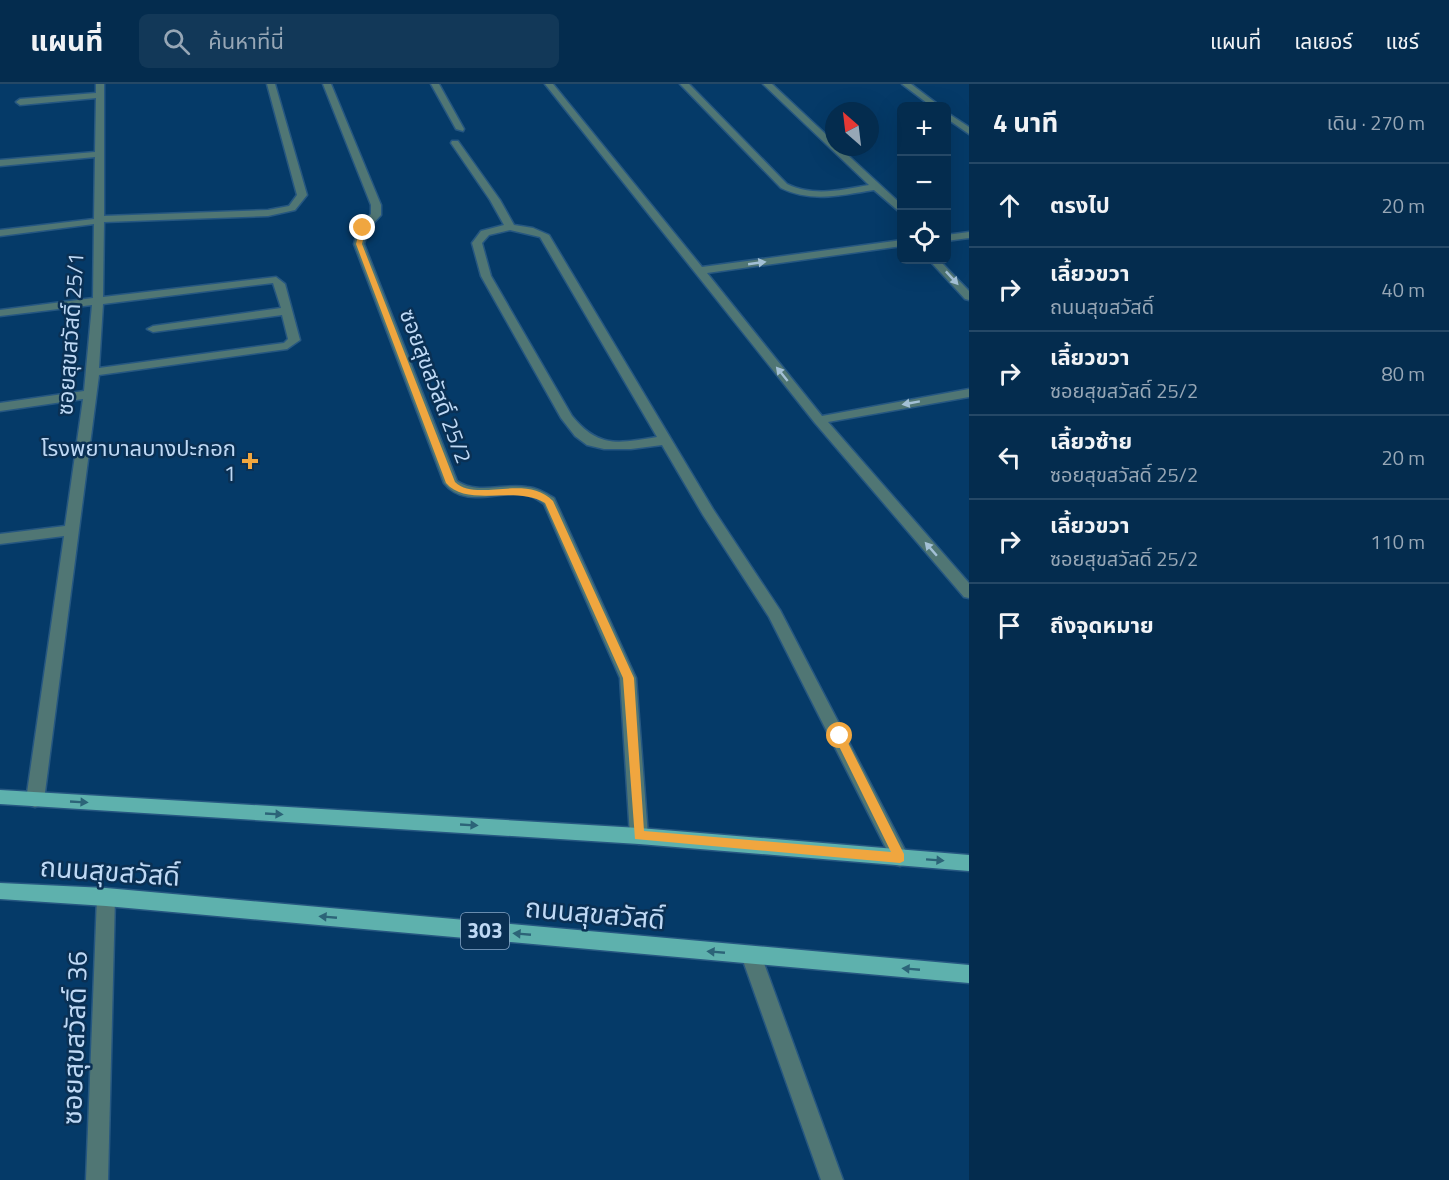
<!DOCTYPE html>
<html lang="th">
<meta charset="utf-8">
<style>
:root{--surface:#042c4e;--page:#123858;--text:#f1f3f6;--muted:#97a7b6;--line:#254866}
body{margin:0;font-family:"Titillium Web","Noto Sans Thai",sans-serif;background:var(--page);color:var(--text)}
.controls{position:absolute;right:18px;top:18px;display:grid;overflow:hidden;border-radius:9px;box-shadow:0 6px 24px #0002}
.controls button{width:54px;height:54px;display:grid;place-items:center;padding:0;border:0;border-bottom:2px solid var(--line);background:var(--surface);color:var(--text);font:30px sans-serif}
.compass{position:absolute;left:825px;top:18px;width:54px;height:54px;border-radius:50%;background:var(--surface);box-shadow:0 6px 24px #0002;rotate:332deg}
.stop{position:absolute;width:18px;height:18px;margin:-14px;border:4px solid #f0a63f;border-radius:50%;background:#fff}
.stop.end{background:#f0a63f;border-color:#fff;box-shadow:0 2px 6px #0008}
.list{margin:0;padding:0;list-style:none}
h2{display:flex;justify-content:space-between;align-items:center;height:78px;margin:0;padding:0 24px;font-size:26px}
h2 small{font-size:20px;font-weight:400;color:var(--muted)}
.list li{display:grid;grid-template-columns:39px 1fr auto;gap:18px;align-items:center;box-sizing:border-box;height:84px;padding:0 24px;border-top:2px solid var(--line)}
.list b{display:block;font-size:22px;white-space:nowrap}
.list p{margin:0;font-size:20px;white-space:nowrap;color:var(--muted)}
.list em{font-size:20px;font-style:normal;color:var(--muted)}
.icon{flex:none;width:33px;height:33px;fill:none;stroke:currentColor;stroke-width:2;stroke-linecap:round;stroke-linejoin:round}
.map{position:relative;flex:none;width:969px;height:1096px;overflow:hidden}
header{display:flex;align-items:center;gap:36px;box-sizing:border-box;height:84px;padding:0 30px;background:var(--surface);border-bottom:2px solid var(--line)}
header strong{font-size:28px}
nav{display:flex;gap:33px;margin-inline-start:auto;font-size:21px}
.search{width:420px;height:54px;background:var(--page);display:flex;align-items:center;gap:15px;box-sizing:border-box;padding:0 21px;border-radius:9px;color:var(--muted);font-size:22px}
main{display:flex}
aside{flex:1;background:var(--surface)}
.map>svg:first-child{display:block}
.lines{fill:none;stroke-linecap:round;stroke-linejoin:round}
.minor-casing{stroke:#265781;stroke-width:3}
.major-casing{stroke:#265781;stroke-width:3}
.minor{fill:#507674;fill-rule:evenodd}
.major{fill:#5eb1ad;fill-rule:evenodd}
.oneway{fill:#a3c0d5}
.oneway2{fill:#2c6478}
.route{fill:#f0a63f}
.poi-dot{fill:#f0a63f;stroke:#0a3054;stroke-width:2}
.labels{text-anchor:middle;stroke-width:5;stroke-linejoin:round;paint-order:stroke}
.shield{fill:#0a3054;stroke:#89a6c5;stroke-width:1.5}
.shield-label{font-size:21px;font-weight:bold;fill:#bfd9f5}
.street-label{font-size:22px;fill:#bfd9f5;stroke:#0a3054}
.poi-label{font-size:22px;fill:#bfd9f5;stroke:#0a3054;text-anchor:end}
.near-street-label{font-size:27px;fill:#bfd9f5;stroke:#0a3054}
</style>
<header>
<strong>แผนที่</strong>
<div class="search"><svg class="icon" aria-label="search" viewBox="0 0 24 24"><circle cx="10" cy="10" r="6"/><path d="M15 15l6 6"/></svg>ค้นหาที่นี่</div>
<nav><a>แผนที่</a><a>เลเยอร์</a><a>แชร์</a></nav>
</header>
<main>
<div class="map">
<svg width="969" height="1096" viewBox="0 0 969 1096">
<rect width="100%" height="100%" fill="#053a68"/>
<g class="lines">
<g class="minor-casing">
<g id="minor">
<path d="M96,0H104V132L268,126L289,122L297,111L267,0H275L307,111L295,126L268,132L104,138L103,213L276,193L285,200L300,256L287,265L99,291L44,716L41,721L35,723L29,721L26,716L64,452L0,460V450L65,442L83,315L0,327V319L84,307L92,221L0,232V226L93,214L94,140L0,152V146L94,135L95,73L0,82V76L95,68L96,14L20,21L16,18L20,15L96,9ZM273,199L281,224L153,242L147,245L153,248L282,231L288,255L284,259L99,284L103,220Z"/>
<path d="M323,0H331L381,121V131L368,145L364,160L457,397C478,411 503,399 527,403C538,404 545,409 554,414L636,594L648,752L645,758L639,760L633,758L630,752L620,594L544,420C540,417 536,414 531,412C504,403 466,427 444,399L354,160L358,144L371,130V121Z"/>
<polygon points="431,0 439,0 464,45 463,47 456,45"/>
<polygon points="545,0 553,0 702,183 902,156 902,162 707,189 822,332 969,305 969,313 828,338 969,499 969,514 964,513 815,339"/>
<path d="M680,0H689L787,100C814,113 841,106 869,101L763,0H772L834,58V63H839L902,121V130L874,106C842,111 811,119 781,104Z"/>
<polygon points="902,0 911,0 940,22 931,22"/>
<polygon points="946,28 969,43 969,50 946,34"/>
<path d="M452,57H458L500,116L514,141L533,144L549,151L713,425L780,526L906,768L909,774L906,780L900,782L894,780L769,533L703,431L662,361L631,365H604L587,361L575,352L561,334L481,192L472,159L481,147L504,141L490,116L451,59ZM510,146L540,153L657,353C619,359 599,365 572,332L491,192L482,159L489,151Z"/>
<polygon points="969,148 969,154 946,157 946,151"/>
<polygon points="929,176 939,176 969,207 969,216 965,215"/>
<polygon points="106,804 112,807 115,813 108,1096 86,1096 97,813 100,807"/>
<polygon points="751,862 758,864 761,871 843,1096 821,1096 741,871 744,864"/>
</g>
</g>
<g class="major-casing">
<g id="major">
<polygon points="0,706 639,744 969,771 969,787 639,760 0,720"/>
<polygon points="0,799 106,804 969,881 969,899 106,822 0,815"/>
</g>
</g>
<use href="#minor" class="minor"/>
<use href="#major" class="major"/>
</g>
<defs><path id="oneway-solid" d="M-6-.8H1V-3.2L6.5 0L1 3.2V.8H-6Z" transform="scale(1.5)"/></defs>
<g class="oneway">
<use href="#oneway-solid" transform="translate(757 179) rotate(-8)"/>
<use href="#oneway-solid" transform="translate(952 194) rotate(47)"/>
<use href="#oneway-solid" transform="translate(782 290) rotate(-129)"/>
<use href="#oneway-solid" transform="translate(911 319) rotate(170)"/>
<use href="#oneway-solid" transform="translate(931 465) rotate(-131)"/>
</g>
<g class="oneway2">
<use href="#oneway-solid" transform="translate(79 718) rotate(3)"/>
<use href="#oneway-solid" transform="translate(274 730) rotate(3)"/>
<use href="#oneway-solid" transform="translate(469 741) rotate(3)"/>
<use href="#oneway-solid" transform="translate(935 776) rotate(4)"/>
<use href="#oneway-solid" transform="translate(328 833) rotate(-175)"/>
<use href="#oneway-solid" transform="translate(522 850) rotate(-175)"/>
<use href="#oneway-solid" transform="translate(716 868) rotate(-175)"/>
<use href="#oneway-solid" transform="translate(911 885) rotate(-175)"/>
</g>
<path class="route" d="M363,142L366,144L362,160L455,398C477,419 526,389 553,417L634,594L644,747L891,768L834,652L840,648L843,649L904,770V777L900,779L635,755L623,594L545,419C516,401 467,424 446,399L356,160L360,144Z"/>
<path class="poi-dot" d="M247 368h6v6h6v6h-6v6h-6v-6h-6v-6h6z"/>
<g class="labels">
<rect class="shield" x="461" y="829" width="48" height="36" rx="4.5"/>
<g class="shield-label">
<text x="485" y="854">303</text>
</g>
<g class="street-label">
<text transform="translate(70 250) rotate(-86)" y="8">ซอยสุขสวัสดิ์ 25/1</text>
<text transform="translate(436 302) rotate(69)" y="8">ซอยสุขสวัสดิ์ 25/2</text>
</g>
<g class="poi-label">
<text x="236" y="372">โรงพยาบาลบางปะกอก<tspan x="236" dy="25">1</tspan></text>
</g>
<g class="near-street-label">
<text transform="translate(110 788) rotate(4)" y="9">ถนนสุขสวัสดิ์</text>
<text transform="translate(595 830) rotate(5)" y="9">ถนนสุขสวัสดิ์</text>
<text transform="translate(75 954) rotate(-88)" y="9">ซอยสุขสวัสดิ์ 36</text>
</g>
</g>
</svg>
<div class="controls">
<button>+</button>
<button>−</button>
<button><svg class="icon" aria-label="locate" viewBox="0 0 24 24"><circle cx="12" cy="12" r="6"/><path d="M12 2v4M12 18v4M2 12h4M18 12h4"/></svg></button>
</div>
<svg class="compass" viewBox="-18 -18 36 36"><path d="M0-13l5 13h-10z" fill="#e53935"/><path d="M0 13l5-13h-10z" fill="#97a7b6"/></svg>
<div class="stop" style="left:840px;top:652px"></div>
<div class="stop end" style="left:363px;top:144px"></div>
</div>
<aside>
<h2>4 นาที<small>เดิน · 270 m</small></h2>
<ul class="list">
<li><svg class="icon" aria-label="ahead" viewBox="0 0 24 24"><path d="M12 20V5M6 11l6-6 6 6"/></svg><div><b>ตรงไป</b></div><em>20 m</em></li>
<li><svg class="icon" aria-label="right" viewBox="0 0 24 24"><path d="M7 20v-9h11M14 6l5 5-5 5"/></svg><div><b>เลี้ยวขวา</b><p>ถนนสุขสวัสดิ์</p></div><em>40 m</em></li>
<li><svg class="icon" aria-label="right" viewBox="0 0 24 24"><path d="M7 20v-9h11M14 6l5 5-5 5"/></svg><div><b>เลี้ยวขวา</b><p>ซอยสุขสวัสดิ์ 25/2</p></div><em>80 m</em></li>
<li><svg class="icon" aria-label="left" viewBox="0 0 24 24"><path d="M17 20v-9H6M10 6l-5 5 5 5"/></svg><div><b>เลี้ยวซ้าย</b><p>ซอยสุขสวัสดิ์ 25/2</p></div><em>20 m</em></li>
<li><svg class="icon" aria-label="right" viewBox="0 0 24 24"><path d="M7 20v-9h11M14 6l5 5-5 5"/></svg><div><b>เลี้ยวขวา</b><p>ซอยสุขสวัสดิ์ 25/2</p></div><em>110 m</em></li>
<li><svg class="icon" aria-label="arrive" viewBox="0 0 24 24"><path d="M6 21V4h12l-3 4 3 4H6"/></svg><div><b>ถึงจุดหมาย</b></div></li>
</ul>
</aside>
</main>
